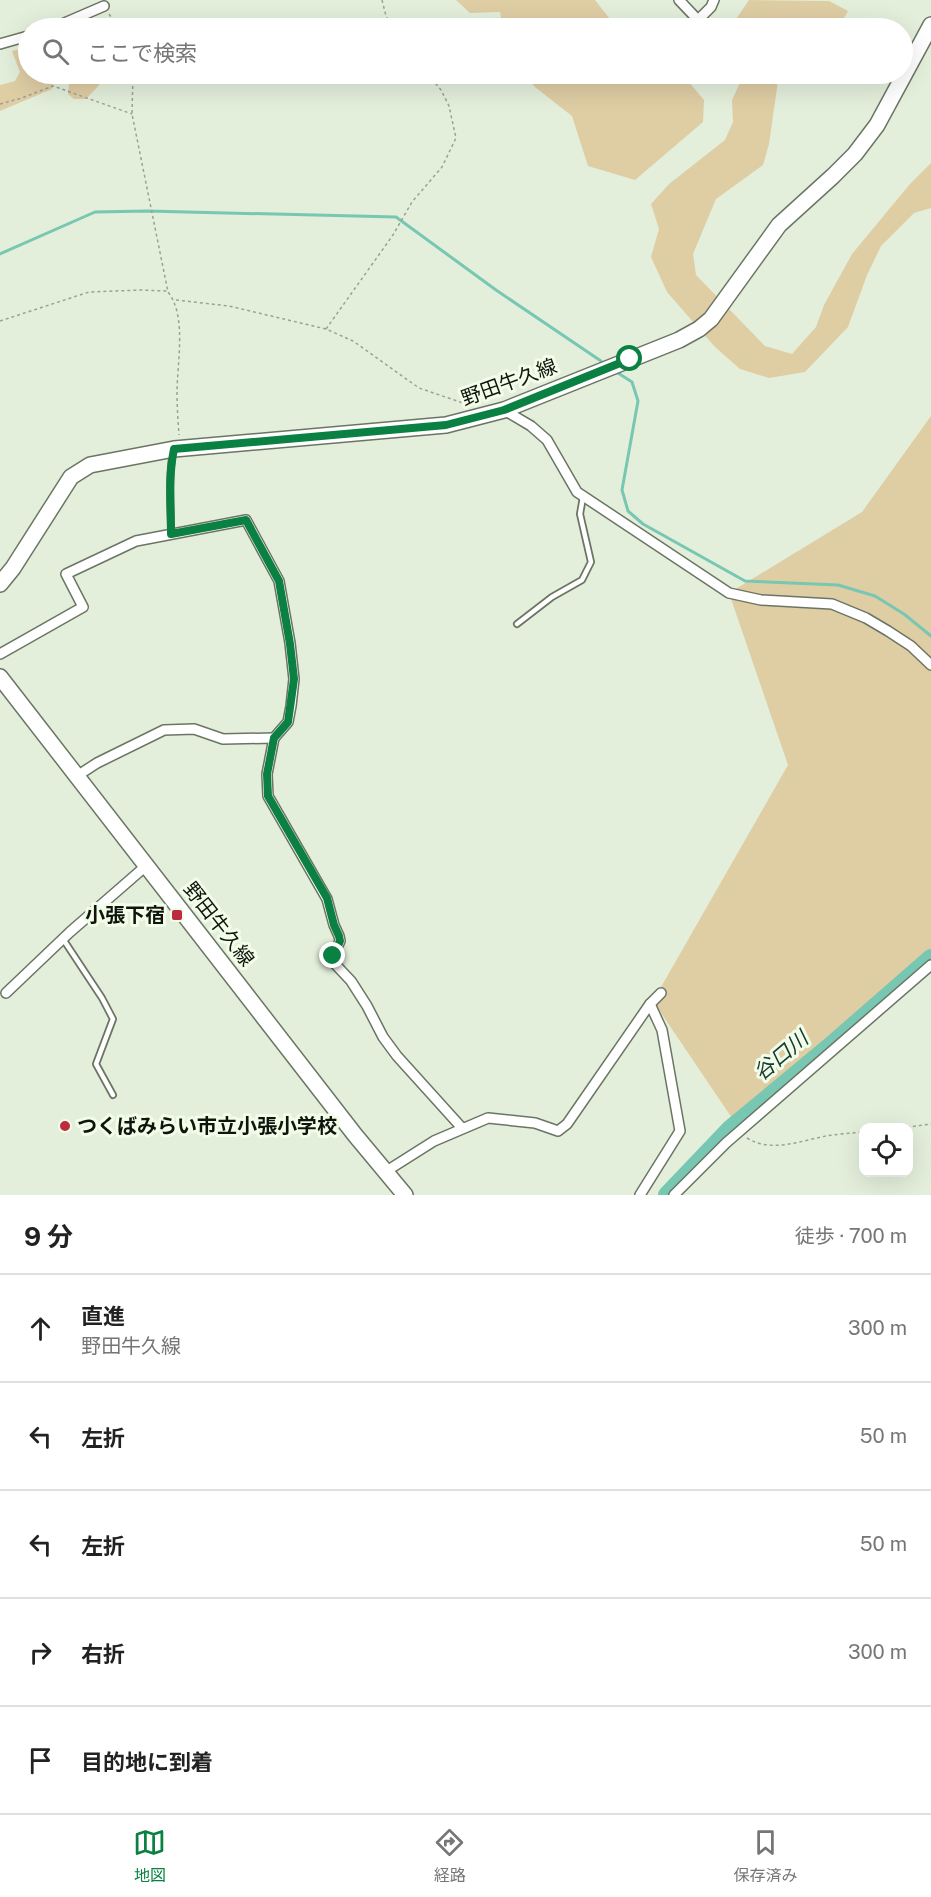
<!DOCTYPE html>
<html lang="ja">
<meta charset="utf-8">
<style>
:root{--surface:#fff;--page:#f2f2f2;--text:#222;--muted:#767676;--line:#e0e0e0;--accent:#0b8043}
body{margin:0;font-family:"Public Sans","Noto Sans JP",sans-serif;background:var(--page);color:var(--text)}
.controls{position:absolute;right:18px;bottom:18px;display:grid;overflow:hidden;border-radius:12px;box-shadow:0 6px 24px #0002}
.controls button{width:54px;height:54px;display:grid;place-items:center;padding:0;border:0;border-bottom:2px solid var(--line);background:var(--surface);color:var(--text);font:30px sans-serif}
.stop{position:absolute;width:18px;height:18px;margin:-14px;border:4px solid #0b8043;border-radius:50%;background:#fff}
.stop.end{background:#0b8043;border-color:#fff;box-shadow:0 2px 6px #0008}
.list{margin:0;padding:0;list-style:none}
h2{display:flex;justify-content:space-between;align-items:center;height:78px;margin:0;padding:0 24px;font-size:26px}
h2 small{font-size:20px;font-weight:400;color:var(--muted)}
.list li{display:grid;grid-template-columns:39px 1fr auto;gap:18px;align-items:center;box-sizing:border-box;height:108px;padding:0 24px;border-top:2px solid var(--line)}
.list b{display:block;font-size:22px;white-space:nowrap}
.list p{margin:0;font-size:20px;white-space:nowrap;color:var(--muted)}
.list em{font-size:20px;font-style:normal;color:var(--muted)}
.icon{flex:none;width:33px;height:33px;fill:none;stroke:currentColor;stroke-width:2;stroke-linecap:round;stroke-linejoin:round}
.map{position:relative;flex:none;width:931px;height:1195px;overflow:hidden}
.search{position:absolute;background:var(--surface);box-shadow:0 6px 24px #0002;left:18px;right:18px;top:18px;height:66px;display:flex;align-items:center;gap:15px;box-sizing:border-box;padding:0 21px;border-radius:33px;color:var(--muted);font-size:22px}
.sheet{height:618px;background:var(--surface)}
nav{display:flex;justify-content:space-around;align-items:center;box-sizing:border-box;height:84px;border-top:2px solid var(--line);background:var(--surface);font-size:16px;color:var(--muted)}
nav a{display:grid;justify-items:center;gap:3px}
nav .on{color:var(--accent)}
.map>svg:first-child{display:block}
.green{fill:#dfcda4}
.lines{fill:none;stroke-linecap:round;stroke-linejoin:round}
.stream{stroke:#77c7b3;stroke-width:3}
.river{stroke:#77c7b3;stroke-width:18}
.lane-casing{stroke:#6b7563;stroke-width:8}
.street-casing{stroke:#6b7563;stroke-width:12}
.primary-casing{stroke:#6b7563;stroke-width:18}
.path{stroke:#99a293;stroke-width:1.5;stroke-dasharray:3 3;stroke-linecap:butt}
.lane{stroke:#fff;stroke-width:4.5}
.street{stroke:#fff;stroke-width:9}
.primary{stroke:#fff;stroke-width:15}
.route{stroke:#0b8043;stroke-width:8}
.poi-dot{fill:#bd2c3e;stroke:#f1fde8;stroke-width:2}
.labels{text-anchor:middle;stroke-width:6;stroke-linejoin:round;paint-order:stroke}
.street-label{font-size:20px;fill:#10140d;stroke:#f1fde8}
.poi-label{font-size:20px;font-weight:bold;fill:#10140d;stroke:#f1fde8;text-anchor:end}
.water-label{font-size:21px;font-style:italic;fill:#133931;stroke:#f1fde8}
</style>
<div class="map">
<svg width="931" height="1195" viewBox="0 0 931 1195">
<rect width="100%" height="100%" fill="#e3efdb"/>
<g class="green">
<polygon points="456,0 595,0 617,28 503,28 500,12 470,13"/>
<polygon points="749,0 829,1 848,11 838,28 730,28"/>
<polygon points="28,47 28,74 56,74 52,89 0,111 0,85 15,81 20,72 12,51"/>
<polygon points="70,74 102,74 101,83 86,99 74,99 68,94"/>
<polygon points="523,74 682,74 704,100 703,122 635,180 588,166 572,116 535,87"/>
<polygon points="744,74 779,74 769,144 763,165 716,199 693,254 696,275 765,346 792,354 816,327 824,305 852,254 910,184 931,163 931,208 914,213 881,246 867,275 848,327 805,372 769,378 740,369 715,347 667,292 651,257 659,229 651,204 669,184 725,140 733,122 732,100"/>
<polygon points="931,416 931,953 736,1124 653,1001 788,765 729,593 862,512"/>
</g>
<g class="lines">
<g class="stream">
<polyline points="0,254 95,212 147,211 396,217 496,290 601,361"/>
<polyline points="618,373 632,382 638,401 622,490 628,511 643,524 745,581 838,585 875,596 904,614 931,636"/>
</g>
<polyline class="river" points="667,1195 730,1129 829,1047 931,958"/>
<g class="lane-casing">
<g id="lane">
<path d="M171,533C171,506 168,479 173,452"/>
<polyline points="517,624 552,597 582,580 591,562 580,514 583,497"/>
<polyline points="63,939 102,998 113,1019 96,1064 113,1095"/>
</g>
</g>
<g class="street-casing">
<g id="street">
<polyline points="679,0 698,20 711,7 714,0"/>
<polyline points="53,28 104,6"/>
<polyline points="0,44 28,36"/>
<polyline points="504,410 531,426 547,440 577,492 729,593 761,600 832,604 866,618 888,631 911,646 931,665"/>
<polyline points="0,654 83,607 66,574 136,541 246,520 279,581 290,643 294,679 291,706 288,722 274,738 267,774 268,796 327,899 334,925 339,936 340,941 333,956 335,964 351,981 367,1006 383,1037 397,1056 462,1128"/>
<polyline points="77,776 97,763 164,730 194,729 223,739 274,738"/>
<polyline points="6,993 70,932 147,865"/>
<polyline points="385,1172 434,1141 488,1118 535,1123 558,1131 567,1124 650,1004 661,993"/>
<polyline points="640,1195 680,1131 662,1030 650,1004"/>
<polyline points="674,1195 726,1143 931,965"/>
</g>
</g>
<g class="primary-casing">
<g id="primary">
<polyline points="0,584 13,568 71,477 90,465 174,449 446,425 504,410 679,340 699,329 711,319 779,225 833,176 855,154 877,125 931,25"/>
<polyline points="0,677 355,1135 405,1195"/>
</g>
</g>
<g class="path">
<polyline points="382,0 386,16 393,28"/>
<polyline points="109,14 119,28"/>
<path d="M133,74L132,114L168,292C187,316 177,363 177,393C177,407 178,421 179,435"/>
<polyline points="0,104 22,98 53,86 132,114"/>
<polyline points="176,300 229,306 326,329 353,341 419,388 463,403 468,407"/>
<polyline points="0,321 89,292 141,290 167,291"/>
<polyline points="326,329 393,235 412,202 442,167 456,138 449,106 441,90 428,74"/>
<polyline points="901,1128 931,1124"/>
<path d="M747,1138C771,1153 800,1141 826,1136C838,1134 851,1133 864,1132"/>
</g>
<use href="#lane" class="lane"/>
<use href="#street" class="street"/>
<use href="#primary" class="primary"/>
</g>
<g class="lines">
<path class="route" d="M333,956L340,941L339,936L334,925L327,898L268,796L267,774L274,738L288,722L294,679L290,644L279,581L246,520L171,534C171,505 168,478 174,449L446,425L504,410L630,359"/>
</g>
<g class="poi-dot">
<rect x="171" y="909" width="12" height="12" rx="3"/>
<circle cx="65" cy="1126" r="6"/>
</g>
<g class="labels">
<g class="street-label">
<text transform="translate(509 382) rotate(-20)" y="7">野田牛久線</text>
<text transform="translate(219 924) rotate(52)" y="7">野田牛久線</text>
</g>
<g class="poi-label">
<text x="165" y="922">小張下宿</text>
<text x="77" y="1133" text-anchor="start">つくばみらい市立小張小学校</text>
</g>
<g class="water-label">
<text transform="translate(781 1056) rotate(-40)" y="7">谷口川</text>
</g>
</g>
</svg>
<div class="controls">
<button><svg class="icon" aria-label="locate" viewBox="0 0 24 24"><circle cx="12" cy="12" r="6"/><path d="M12 2v4M12 18v4M2 12h4M18 12h4"/></svg></button>
</div>
<div class="stop" style="left:630px;top:359px"></div>
<div class="stop end" style="left:333px;top:956px"></div>
<div class="search"><svg class="icon" aria-label="search" viewBox="0 0 24 24"><circle cx="10" cy="10" r="6"/><path d="M15 15l6 6"/></svg>ここで検索</div>
</div>
<section class="sheet">
<h2>9 分<small>徒歩 · 700 m</small></h2>
<ul class="list">
<li><svg class="icon" aria-label="ahead" viewBox="0 0 24 24"><path d="M12 20V5M6 11l6-6 6 6"/></svg><div><b>直進</b><p>野田牛久線</p></div><em>300 m</em></li>
<li><svg class="icon" aria-label="left" viewBox="0 0 24 24"><path d="M17 20v-9H6M10 6l-5 5 5 5"/></svg><div><b>左折</b></div><em>50 m</em></li>
<li><svg class="icon" aria-label="left" viewBox="0 0 24 24"><path d="M17 20v-9H6M10 6l-5 5 5 5"/></svg><div><b>左折</b></div><em>50 m</em></li>
<li><svg class="icon" aria-label="right" viewBox="0 0 24 24"><path d="M7 20v-9h11M14 6l5 5-5 5"/></svg><div><b>右折</b></div><em>300 m</em></li>
<li><svg class="icon" aria-label="arrive" viewBox="0 0 24 24"><path d="M6 21V4h12l-3 4 3 4H6"/></svg><div><b>目的地に到着</b></div></li>
</ul>
</section>
<nav>
<a class="on"><svg class="icon" aria-label="map" viewBox="0 0 24 24"><path d="M3 6l6-2 6 2 6-2v14l-6 2-6-2-6 2zM9 4v14M15 6v14"/></svg>地図</a>
<a><svg class="icon" aria-label="directions" viewBox="0 0 24 24"><path d="M12 3l9 9-9 9-9-9zM9 14v-3h6M13 9l2 2-2 2"/></svg>経路</a>
<a><svg class="icon" aria-label="saved" viewBox="0 0 24 24"><path d="M7 4h10v16l-5-4-5 4z"/></svg>保存済み</a>
</nav>
